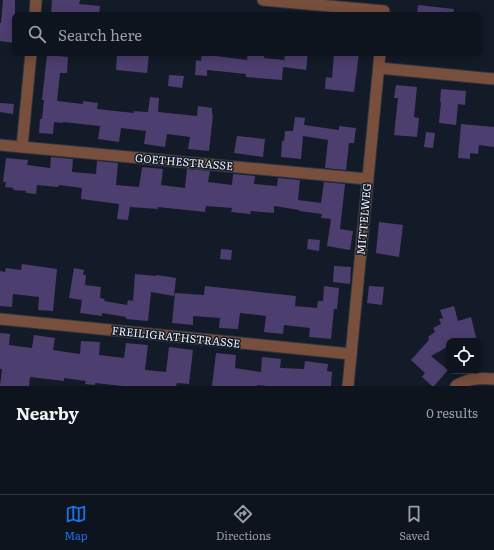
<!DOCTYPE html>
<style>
:root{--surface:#0e141e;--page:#1c212b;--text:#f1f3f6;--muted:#9b9ea4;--line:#2e333c;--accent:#1a73e8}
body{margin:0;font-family:Literata,serif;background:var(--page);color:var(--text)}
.controls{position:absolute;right:12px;bottom:12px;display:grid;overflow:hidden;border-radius:8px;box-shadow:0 2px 10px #0003}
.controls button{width:36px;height:36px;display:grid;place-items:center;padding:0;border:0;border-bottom:1px solid var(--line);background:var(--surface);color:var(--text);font:20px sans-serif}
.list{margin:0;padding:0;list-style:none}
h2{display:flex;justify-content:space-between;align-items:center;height:52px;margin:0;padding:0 16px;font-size:17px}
h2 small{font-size:13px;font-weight:400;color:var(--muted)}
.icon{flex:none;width:22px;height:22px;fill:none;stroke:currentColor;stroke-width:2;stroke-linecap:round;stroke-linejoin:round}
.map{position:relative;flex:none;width:494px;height:386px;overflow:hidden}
.search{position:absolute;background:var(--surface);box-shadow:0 2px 10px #0003;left:12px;right:12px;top:12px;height:44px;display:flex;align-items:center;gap:10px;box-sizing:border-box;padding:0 14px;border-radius:8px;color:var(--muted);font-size:15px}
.sheet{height:108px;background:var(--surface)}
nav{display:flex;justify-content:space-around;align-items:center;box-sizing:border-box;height:56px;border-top:1px solid var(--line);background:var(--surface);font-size:11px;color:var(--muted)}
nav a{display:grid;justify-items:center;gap:2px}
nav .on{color:var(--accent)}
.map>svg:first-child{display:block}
.building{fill:#4c3e6f}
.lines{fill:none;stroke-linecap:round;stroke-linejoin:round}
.minor-casing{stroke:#2d3541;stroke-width:13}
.minor{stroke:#784e3c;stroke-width:11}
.labels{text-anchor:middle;stroke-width:3;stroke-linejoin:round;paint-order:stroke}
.street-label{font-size:11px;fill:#ebf1fb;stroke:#131b28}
</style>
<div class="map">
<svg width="494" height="386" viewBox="0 0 494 386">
<rect width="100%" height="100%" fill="#131b28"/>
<g class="building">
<polygon points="3,0 15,0 15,39 14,39 14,43 0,41 0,23 1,23"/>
<polygon points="52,0 80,0 79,4 100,6 99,15 51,15"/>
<polygon points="418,5 454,9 453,15 417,15"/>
<polygon points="117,53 149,53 147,73 116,70"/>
<polygon points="202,53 217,53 216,56 247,60 248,53 265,53 264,58 284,60 284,64 285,53 308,53 306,70 283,67 282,80 246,77 246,74 207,70 207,76 195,75 196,60 201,61"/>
<polygon points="334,53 359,53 354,92 325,89 326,77 332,78"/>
<polygon points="47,55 68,57 67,73 60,73 57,101 83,104 83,101 98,103 97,109 134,113 134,111 148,112 150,97 159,98 158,112 197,116 198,106 212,108 212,114 213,115 209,151 188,149 190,137 167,134 165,147 144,144 146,131 121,128 119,142 98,139 100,126 63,122 63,123 54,122 53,134 39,133 40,119 42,119 44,100 42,100"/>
<polygon points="169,75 184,76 182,88 168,86"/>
<polygon points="396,85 417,87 414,117 419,118 417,137 394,135 398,98 394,98"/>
<polygon points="441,89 466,91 465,105 458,104 456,125 439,123 441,102 440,102"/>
<polygon points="0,103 14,104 13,114 0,112"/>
<polygon points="295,117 305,118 304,125 339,130 339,126 356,128 354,143 349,143 346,170 325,168 328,140 303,136 301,159 281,157 282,141 284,141 285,131 293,131"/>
<polygon points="461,124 494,127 494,147 479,145 478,154 470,153 470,159 458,158"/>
<polygon points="426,132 435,133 433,148 424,147"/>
<polygon points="237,136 265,139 263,157 234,153"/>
<polygon points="51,157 73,159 72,172 96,174 97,161 118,163 116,185 139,187 142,167 163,169 161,185 185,188 187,169 210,171 208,182 232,185 233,174 255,176 254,184 277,186 278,178 300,180 298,200 321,203 324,182 345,184 340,229 353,231 350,250 327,246 331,219 321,218 322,214 299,211 299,210 274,206 274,213 251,211 250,214 231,212 232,208 206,206 205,212 158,207 158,209 130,207 128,220 117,219 119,204 81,199 82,188 59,185 58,187 37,185 36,194 26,193 26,191 13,190 14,188 5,187 6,182 3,182 6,158 28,160 27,165 50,168"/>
<polygon points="379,222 403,225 399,257 376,253"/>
<polygon points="308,239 320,240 319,251 307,249"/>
<polygon points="221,249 232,250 231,260 220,259"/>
<polygon points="22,264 57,269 53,311 38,310 39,297 13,294 12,307 0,306 0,271 5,272 6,268 21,270"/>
<polygon points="334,266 351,267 350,284 333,282"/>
<polygon points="74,268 84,270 83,275 86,275 85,285 101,287 100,298 105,299 104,301 127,305 128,300 133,301 135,274 156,276 157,275 176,278 174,296 151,292 148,321 126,319 126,317 102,313 102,316 80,313 82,300 69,298"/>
<polygon points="205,286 296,296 295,306 317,308 318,301 323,301 324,286 339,288 337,309 334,309 331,339 309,337 310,328 284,325 283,334 264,332 266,316 240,313 238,329 219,328 220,318 193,316 193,325 172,323 175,293 204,295"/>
<polygon points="369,286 384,287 382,305 367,303"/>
<polygon points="454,306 458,321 471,317 477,341 449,341 449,346 431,356 448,370 434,386 432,386 422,377 425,373 411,360 429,340 428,337 435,332 433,328 441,324 439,319 443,318 440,310"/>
<polygon points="0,333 10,334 9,345 32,348 34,335 55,338 53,350 80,354 81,341 100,342 99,355 124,358 126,343 148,345 145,370 166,372 169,347 193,350 189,384 177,383 176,386 123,386 95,383 95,385 85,384 86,381 64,378 64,381 30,377 29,386 0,386 2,369 0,369"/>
<polygon points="216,353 236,355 235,368 261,372 262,357 281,359 280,368 304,369 305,361 328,364 327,371 332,372 331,386 267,386 257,385 257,386 212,386"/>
</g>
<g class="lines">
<g class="minor-casing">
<g id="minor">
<polyline points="263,0 384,11"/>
<polyline points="35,15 36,0"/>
<polyline points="379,68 494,79"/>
<polyline points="0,145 367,179"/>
<polyline points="22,147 31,53"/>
<polyline points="0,319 351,354"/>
<polyline points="348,386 380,53"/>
<path d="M456,386L457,385C471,378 478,378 494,379"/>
</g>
</g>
<use href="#minor" class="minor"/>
</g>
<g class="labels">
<g class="street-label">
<text transform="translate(184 162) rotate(5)" y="4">GOETHESTRASSE</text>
<text transform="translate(364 219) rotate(-85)" y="4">MITTELWEG</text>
<text transform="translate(176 337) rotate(6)" y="4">FREILIGRATHSTRASSE</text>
</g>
</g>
</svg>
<div class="controls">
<button><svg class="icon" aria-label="locate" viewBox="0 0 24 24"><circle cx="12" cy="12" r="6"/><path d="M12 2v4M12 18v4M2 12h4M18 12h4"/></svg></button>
</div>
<div class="search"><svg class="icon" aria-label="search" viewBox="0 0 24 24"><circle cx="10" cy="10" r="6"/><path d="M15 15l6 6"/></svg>Search here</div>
</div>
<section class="sheet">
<h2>Nearby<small>0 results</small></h2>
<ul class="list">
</ul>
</section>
<nav>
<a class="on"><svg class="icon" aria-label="map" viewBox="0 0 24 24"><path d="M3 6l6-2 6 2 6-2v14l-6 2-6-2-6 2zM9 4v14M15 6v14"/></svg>Map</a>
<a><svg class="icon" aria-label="directions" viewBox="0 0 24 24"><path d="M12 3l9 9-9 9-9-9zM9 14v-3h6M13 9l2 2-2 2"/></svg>Directions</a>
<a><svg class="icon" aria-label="saved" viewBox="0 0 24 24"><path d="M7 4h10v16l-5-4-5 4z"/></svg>Saved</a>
</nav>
